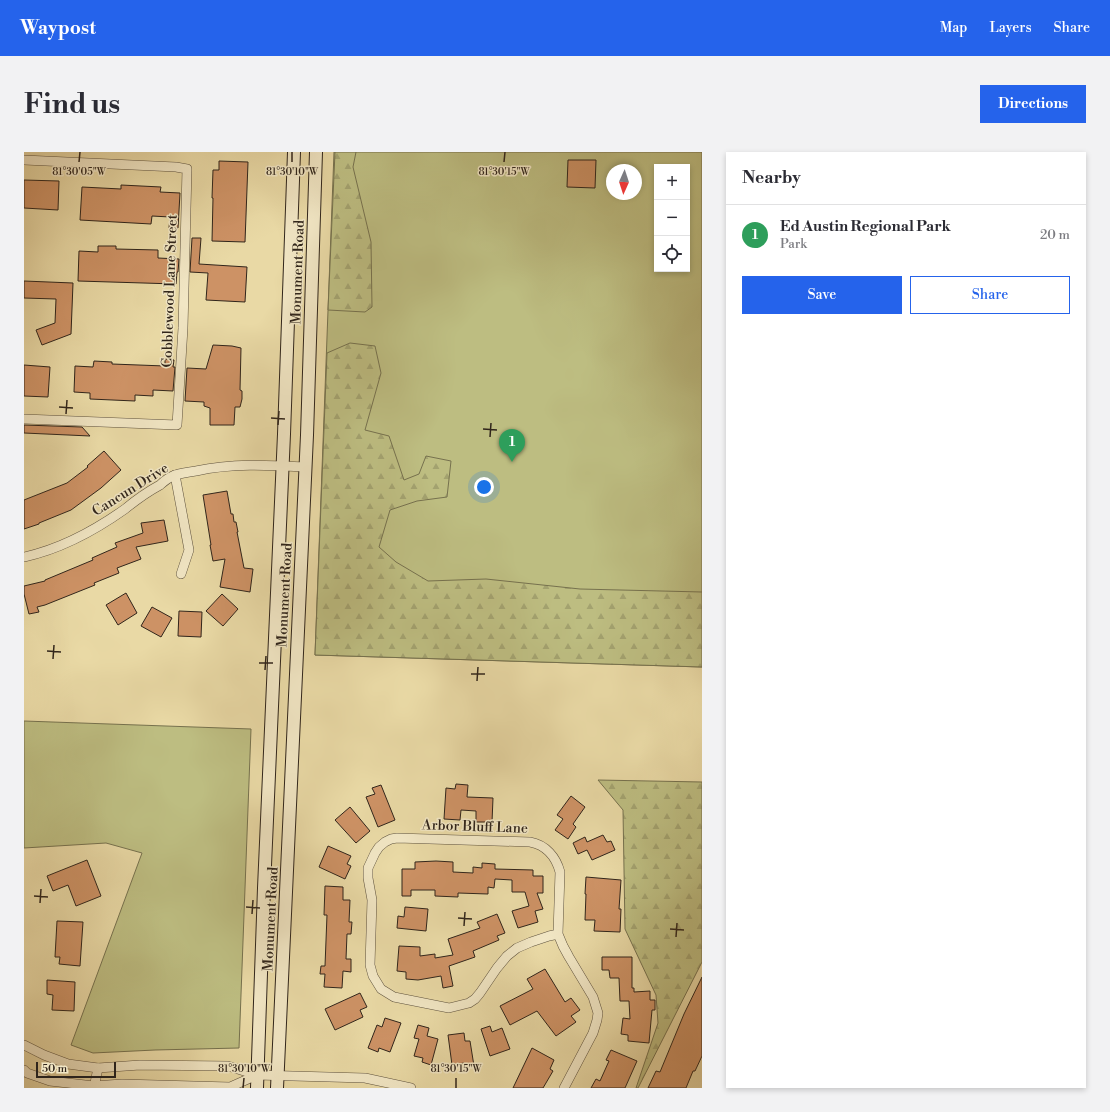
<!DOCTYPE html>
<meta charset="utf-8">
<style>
:root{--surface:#fff;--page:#f2f2f3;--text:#2b2b33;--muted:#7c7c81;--line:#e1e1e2;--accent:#2563eb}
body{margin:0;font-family:"Libre Bodoni",serif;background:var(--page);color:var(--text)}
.controls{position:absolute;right:12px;top:12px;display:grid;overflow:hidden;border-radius:0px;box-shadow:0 2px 6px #0003}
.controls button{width:36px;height:36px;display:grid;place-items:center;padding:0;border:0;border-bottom:1px solid var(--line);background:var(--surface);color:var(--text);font:20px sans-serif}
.compass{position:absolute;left:582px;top:12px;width:36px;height:36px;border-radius:50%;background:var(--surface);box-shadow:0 2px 6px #0003;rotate:183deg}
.scale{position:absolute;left:12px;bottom:10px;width:80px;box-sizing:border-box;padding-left:4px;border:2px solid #30251b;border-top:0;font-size:11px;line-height:14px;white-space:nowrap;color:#30251b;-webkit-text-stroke:3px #f1e6c4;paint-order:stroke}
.you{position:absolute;left:460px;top:335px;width:14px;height:14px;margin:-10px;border:3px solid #fff;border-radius:50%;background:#1a73e8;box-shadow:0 0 0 6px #1a73e833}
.badge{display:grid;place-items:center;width:26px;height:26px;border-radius:50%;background:var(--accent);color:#fff;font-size:13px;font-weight:700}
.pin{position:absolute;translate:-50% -33px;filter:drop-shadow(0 1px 2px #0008)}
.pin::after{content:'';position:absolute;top:21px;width:14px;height:12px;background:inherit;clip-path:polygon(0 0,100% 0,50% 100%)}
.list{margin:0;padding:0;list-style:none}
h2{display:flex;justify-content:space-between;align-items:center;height:52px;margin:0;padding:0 16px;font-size:17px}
h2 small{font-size:13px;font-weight:400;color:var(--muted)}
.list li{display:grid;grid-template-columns:26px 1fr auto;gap:12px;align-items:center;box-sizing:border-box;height:60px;padding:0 16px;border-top:1px solid var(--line)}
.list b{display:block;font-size:15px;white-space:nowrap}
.list p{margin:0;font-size:13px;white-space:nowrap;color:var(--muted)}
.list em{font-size:13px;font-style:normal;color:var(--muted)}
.actions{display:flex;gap:8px;padding:12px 16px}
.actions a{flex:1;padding:9px 0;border:1px solid var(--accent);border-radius:0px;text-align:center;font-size:14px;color:var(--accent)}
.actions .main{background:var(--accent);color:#fff}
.icon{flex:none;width:22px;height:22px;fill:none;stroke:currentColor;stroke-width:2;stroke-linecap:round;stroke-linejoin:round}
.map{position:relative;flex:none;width:678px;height:936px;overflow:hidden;border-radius:0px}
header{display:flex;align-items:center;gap:24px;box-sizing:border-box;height:56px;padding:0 20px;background:var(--accent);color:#fff}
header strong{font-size:19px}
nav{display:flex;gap:22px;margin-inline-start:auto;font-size:14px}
.intro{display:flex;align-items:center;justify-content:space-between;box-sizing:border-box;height:96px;padding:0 24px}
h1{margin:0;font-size:28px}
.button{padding:10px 18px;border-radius:0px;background:var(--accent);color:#fff;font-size:14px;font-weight:700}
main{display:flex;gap:24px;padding:0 24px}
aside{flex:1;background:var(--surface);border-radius:0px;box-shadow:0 2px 6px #0003}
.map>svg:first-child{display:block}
.green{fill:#bdbd81;stroke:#76714e;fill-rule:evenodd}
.forest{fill:url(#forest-firs);stroke:#76714e}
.building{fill:#cd9265;stroke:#30251b}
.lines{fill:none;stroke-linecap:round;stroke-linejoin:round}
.street-casing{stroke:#5e523e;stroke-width:10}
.secondary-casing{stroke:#30251b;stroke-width:14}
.street{stroke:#f1e6c4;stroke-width:9}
.secondary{stroke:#f1e6c4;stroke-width:12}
.ticks{fill:none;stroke:#30251b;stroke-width:1.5}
.labels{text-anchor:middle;stroke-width:3;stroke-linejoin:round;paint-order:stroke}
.street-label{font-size:14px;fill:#30251b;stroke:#f1e6c4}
.ticks-label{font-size:10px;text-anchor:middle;fill:#30251b;stroke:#f1e6c4;stroke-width:3;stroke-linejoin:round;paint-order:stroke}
</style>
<header>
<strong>Waypost</strong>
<nav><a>Map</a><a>Layers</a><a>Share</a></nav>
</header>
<div class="intro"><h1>Find us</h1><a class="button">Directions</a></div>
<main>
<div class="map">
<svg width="678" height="936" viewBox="0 0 678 936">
<defs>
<pattern id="forest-firs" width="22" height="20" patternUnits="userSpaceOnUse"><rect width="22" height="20" fill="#bdbd81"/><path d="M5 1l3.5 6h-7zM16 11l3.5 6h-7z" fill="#a3a26f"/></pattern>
</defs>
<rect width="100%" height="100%" fill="#e9d9a5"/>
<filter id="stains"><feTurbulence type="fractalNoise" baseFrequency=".005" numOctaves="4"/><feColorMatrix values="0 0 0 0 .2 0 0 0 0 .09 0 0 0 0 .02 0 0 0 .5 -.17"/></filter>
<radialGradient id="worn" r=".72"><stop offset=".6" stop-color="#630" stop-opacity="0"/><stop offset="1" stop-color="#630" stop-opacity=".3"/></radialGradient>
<g class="green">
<path d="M310,0H678V515L291,503ZM633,15H663V117H633ZM588,18H612V42H588Z"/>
<polygon points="0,569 227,577 215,896 131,898 69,901 47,893 118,701 82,691 0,696"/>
</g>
<g class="forest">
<polygon points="311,0 332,0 329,15 347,90 348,155 341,160 304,158"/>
<polygon points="326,191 351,194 357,221 341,278 365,284 380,328 395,322 402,304 427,309 423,345 393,349 366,358 355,395 372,410 404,429 462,427 556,437 678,440 678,515 291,503 303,201"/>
<polygon points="574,628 678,630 678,810 614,936 612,936 634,871 632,843 601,777 599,658"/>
</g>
<g class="building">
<polygon points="544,8 572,8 571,36 543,35"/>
<polygon points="195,9 224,10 221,90 188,89 189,46 188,46 189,18 195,18"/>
<polygon points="0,28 35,29 34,58 0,56"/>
<polygon points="97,33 137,35 136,40 156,41 154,76 145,76 146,65 128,64 127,72 56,68 58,35 97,37"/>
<polygon points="168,86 177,86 175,112 223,115 221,150 182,148 184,121 166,120"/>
<polygon points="74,94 92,94 92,97 134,98 134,106 155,107 154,120 153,120 152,132 54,129 55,99 74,100"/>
<polygon points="0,129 49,131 47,182 18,193 12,178 31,171 32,147 0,146"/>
<polygon points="189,193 208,194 217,196 216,238 218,239 218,247 216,255 211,255 210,273 186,273 186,256 180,254 180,250 161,249 163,216 182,217"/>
<polygon points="141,207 150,208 149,215 151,215 149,239 129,238 129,244 111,243 111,249 66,247 66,241 50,240 51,214 69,215 70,209 88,210 88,212 141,214"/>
<polygon points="0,213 26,215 24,245 0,244"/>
<polygon points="0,273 58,275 66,284 0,281"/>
<polygon points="80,299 97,318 77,336 47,358 15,371 15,372 0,377 0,348 43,331 64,315 63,314"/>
<polygon points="203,339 207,362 209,362 210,370 212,370 214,380 213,380 220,416 229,417 226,440 196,435 201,407 189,409 186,393 187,393 179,343"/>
<polygon points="140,368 144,389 112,395 117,407 93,416 95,421 70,431 71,433 21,453 13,455 15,460 5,462 0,442 0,434 21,429 21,428 69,408 68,406 93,395 91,391 119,381 117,371"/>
<polygon points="102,441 113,461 94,473 82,453"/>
<polygon points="198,442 214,457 199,474 182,459"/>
<polygon points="128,455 148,466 137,485 117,474"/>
<polygon points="155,459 178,460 177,485 154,484"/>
<polygon points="432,632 444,633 443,645 469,646 468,670 452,670 452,659 437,658 436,668 420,667 422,636 431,637"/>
<polygon points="357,633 371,668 354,675 342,645 351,642 348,636"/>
<polygon points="547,644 561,655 549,672 552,675 544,687 531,678 539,667 533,663"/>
<polygon points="326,655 346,679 332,691 311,668"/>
<polygon points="579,683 583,690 587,689 591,698 568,708 563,698 554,702 549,691 561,685 563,690"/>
<polygon points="304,694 327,704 323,712 327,714 321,727 295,715"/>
<polygon points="63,708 77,744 52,754 44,733 29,739 23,724"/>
<polygon points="412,709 429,710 429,720 449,721 449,715 458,716 458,711 471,712 471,717 509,718 509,724 519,724 519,741 513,741 519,757 511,759 514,770 494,776 488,759 505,754 501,740 488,740 488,728 471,727 470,736 464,735 464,742 434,741 434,745 411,744 411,738 387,738 387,744 378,744 378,717 391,717 391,710"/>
<polygon points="562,725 597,728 595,757 597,757 596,780 570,779 571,768 561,768 562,742 561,742"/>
<polygon points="301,734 319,735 319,748 326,748 325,770 328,770 327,782 323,782 322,807 327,807 327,820 319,819 318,836 300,835 301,822 296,822 297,814 301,814 303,763 300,763"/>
<polygon points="381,755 404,757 402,779 373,776 374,764 380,765"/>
<polygon points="473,762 481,781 473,784 475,788 449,799 451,805 425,814 429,834 419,836 417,824 394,828 382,827 382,820 373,819 375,794 396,795 396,804 411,802 411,806 429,803 424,787 456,776 453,770"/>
<polygon points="33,769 59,770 56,814 35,812 36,805 31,805"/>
<polygon points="578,805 608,805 608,836 610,836 610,840 626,839 626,848 631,848 631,858 628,858 625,891 604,889 604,883 597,882 599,866 606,867 605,849 596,849 595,826 586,826 585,818 578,818"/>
<polygon points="521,817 541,850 547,846 556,858 547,864 552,870 532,884 513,859 486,873 476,854 509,837 503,827"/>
<polygon points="678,825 678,904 671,919 669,919 662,936 624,936 632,919 636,920 660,862"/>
<polygon points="23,828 51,830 50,859 28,858 29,843 23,842"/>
<polygon points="336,841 343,855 336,858 339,865 311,878 301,857"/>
<polygon points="361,866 377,871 366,900 355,896 354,900 344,896 353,873 358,875"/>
<polygon points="394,873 405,876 403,884 414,887 407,913 398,910 399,906 390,904 395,887 390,886"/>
<polygon points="466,874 468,880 478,876 486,897 466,904 457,877"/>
<polygon points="440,881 441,889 446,889 450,914 441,915 440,911 428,913 424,883"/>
<polygon points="508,896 530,908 526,917 529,919 519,936 489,936"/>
<polygon points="587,898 613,909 601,936 567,936 572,927 576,929 585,909 582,908"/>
</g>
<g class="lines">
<g class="street-casing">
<g id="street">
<polyline points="0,8 152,15 163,17 159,176 153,273 0,267"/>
<polyline points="151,323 165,398 157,422"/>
<path d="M0,405C37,397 70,379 101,357C112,348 123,340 136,333C140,329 146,325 151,323C158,321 165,320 172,319C208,311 244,313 281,315"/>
<path d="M534,782L525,784L507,790L493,796L483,804L473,816L456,841L451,847L445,851L425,856L370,845L357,837L349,824L346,813L348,748L344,726V716L351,701L355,695L361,690L367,687L373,686L506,690C522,693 532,705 536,720L534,782L539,794L545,805L569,845L574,861L573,868L569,881L540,936"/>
<polyline points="0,893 20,903 44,912 74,916 116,913 204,914 233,923 341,926 387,936"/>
<polyline points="0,918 3,921 26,929 70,934 98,932 206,935 233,923"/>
<polyline points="70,936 74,916"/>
</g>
</g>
<g class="secondary-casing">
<g id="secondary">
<polyline points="233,936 240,736 260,282 270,0"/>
<polyline points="253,936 283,283 292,0"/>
</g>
</g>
<use href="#street" class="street"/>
<use href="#secondary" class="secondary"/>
</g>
<path class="ticks" d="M55,10L56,0M268,10V0M480,10L481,0M35,255L49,256M42,262L43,248M247,266L261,267M254,273L255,259M459,277L473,278M466,285L467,271M23,499L37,500M29,507L30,493M235,511H249M241,518L242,504M447,522H461M453,529L454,515M10,744L24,745M16,751L17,737M222,755L236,756M228,762L229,748M434,766L448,767M440,774L441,760M646,777L660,778M652,785L653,771M219,936L220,926M432,936V926"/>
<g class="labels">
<g class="street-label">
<text transform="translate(273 120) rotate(-88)" y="5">Monument Road</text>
<text transform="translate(145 139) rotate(-88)" y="5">Cobblewood Lane Street</text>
<text transform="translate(106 337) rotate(-32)" y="5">Cancun Drive</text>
<text transform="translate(260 443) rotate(-87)" y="5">Monument Road</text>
<text transform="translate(451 674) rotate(2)" y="5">Arbor Bluff Lane</text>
<text transform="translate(246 767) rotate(-87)" y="5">Monument Road</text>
</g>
</g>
<g class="ticks-label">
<text x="55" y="23">81°30'05"W</text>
<text x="268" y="23">81°30'10"W</text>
<text x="480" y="23">81°30'15"W</text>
<text x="220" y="920">81°30'10"W</text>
<text x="432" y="920">81°30'15"W</text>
</g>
<rect width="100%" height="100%" filter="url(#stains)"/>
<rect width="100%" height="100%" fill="url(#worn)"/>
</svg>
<div class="controls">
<button>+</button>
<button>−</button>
<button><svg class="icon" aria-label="locate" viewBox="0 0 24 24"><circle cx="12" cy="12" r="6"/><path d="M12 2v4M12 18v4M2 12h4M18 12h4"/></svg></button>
</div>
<svg class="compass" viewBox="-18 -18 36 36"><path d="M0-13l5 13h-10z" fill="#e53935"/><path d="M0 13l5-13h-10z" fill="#7c7c81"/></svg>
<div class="scale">50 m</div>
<div class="you"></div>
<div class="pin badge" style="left:488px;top:310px;background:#2e9e5b">1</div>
</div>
<aside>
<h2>Nearby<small></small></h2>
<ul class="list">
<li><span class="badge" style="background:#2e9e5b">1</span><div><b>Ed Austin Regional Park</b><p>Park</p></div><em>20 m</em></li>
</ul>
<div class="actions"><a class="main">Save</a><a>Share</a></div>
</aside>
</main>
